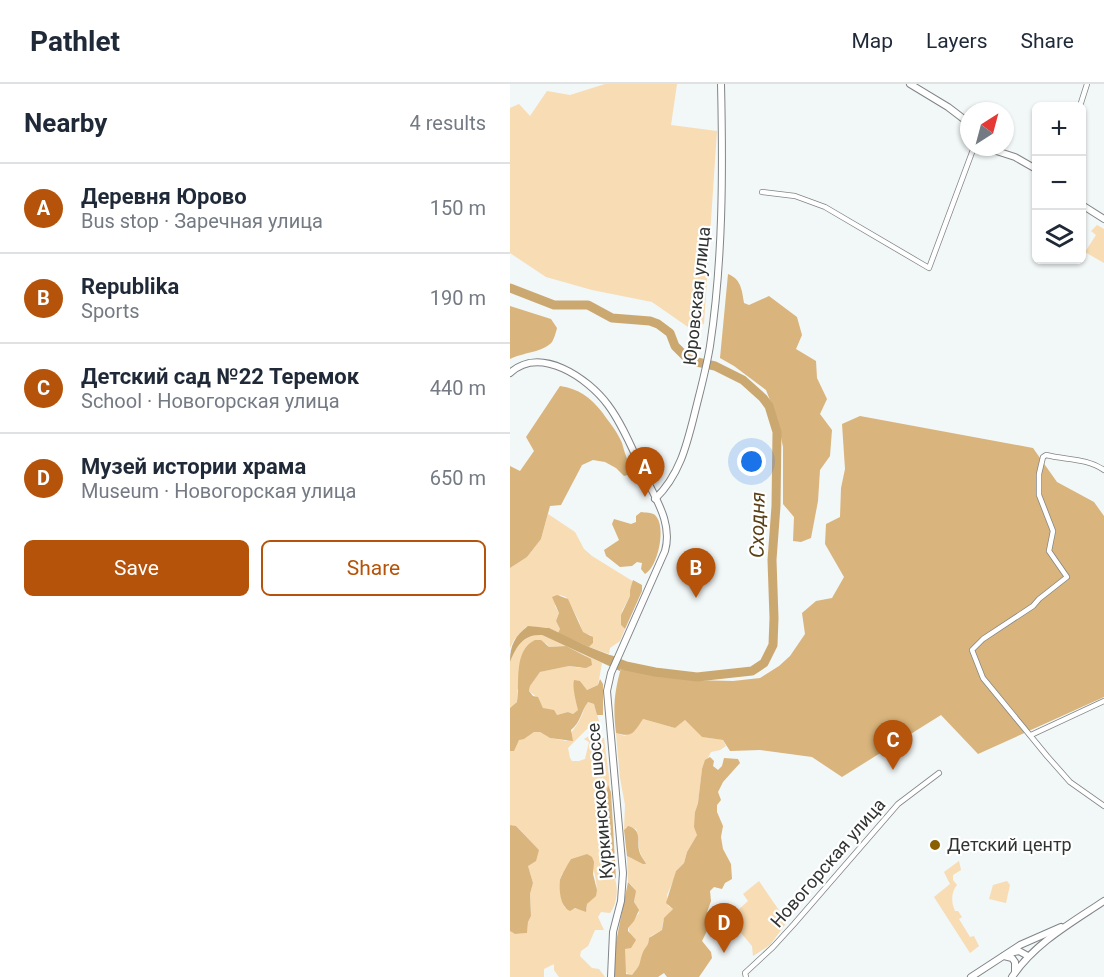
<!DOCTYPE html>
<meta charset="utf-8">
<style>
:root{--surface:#fff;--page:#f6f6f7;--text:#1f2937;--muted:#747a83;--line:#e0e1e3;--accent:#b45309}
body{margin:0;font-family:Roboto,sans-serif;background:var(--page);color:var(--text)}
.controls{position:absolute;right:18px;top:18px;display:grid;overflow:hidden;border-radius:9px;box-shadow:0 2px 4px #0004}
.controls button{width:54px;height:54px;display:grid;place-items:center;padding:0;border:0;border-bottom:2px solid var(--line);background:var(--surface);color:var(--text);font:30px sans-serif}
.compass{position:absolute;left:450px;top:18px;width:54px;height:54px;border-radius:50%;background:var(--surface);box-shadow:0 2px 4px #0004;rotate:36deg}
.you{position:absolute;left:242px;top:378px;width:21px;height:21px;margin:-15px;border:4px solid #fff;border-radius:50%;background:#1a73e8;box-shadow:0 0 0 9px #1a73e833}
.badge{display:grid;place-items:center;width:39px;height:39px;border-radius:50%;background:var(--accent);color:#fff;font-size:20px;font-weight:700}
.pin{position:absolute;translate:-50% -50px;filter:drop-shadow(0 2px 3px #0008)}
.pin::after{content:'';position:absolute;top:32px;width:21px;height:18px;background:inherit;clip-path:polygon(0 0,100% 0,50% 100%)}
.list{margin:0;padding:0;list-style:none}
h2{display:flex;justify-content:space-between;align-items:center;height:78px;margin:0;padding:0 24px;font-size:26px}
h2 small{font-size:20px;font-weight:400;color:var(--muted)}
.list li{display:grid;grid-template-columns:39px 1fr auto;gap:18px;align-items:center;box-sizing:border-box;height:90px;padding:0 24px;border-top:2px solid var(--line)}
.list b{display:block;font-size:22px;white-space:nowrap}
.list p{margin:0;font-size:20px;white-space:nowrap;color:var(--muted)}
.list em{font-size:20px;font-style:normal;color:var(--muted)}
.actions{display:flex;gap:12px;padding:18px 24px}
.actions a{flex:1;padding:14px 0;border:2px solid var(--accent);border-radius:9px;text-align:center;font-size:21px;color:var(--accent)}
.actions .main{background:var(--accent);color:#fff}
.icon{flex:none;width:33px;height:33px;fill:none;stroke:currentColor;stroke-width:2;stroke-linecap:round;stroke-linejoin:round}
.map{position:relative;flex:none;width:594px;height:893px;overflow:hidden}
header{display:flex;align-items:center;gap:36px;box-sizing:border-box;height:84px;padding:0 30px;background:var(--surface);border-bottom:2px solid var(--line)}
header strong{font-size:28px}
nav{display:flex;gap:33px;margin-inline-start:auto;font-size:21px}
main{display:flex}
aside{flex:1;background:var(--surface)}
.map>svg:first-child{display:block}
.green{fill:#f7dcb4;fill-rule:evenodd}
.forest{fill:#d9b47c}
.water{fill:#cca871}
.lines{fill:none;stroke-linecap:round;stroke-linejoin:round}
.river{stroke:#cca871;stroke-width:9}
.street-casing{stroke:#818587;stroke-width:6}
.secondary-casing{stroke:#818587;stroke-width:8}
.street{stroke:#fff;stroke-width:4.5}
.secondary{stroke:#fff;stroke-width:6}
.poi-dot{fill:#8a5f00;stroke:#fff;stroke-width:2}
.labels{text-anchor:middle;stroke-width:4.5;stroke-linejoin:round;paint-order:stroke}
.street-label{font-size:18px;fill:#323434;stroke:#fff}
.poi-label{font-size:18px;fill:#323434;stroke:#fff;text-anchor:start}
.water-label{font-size:20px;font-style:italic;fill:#594014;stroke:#fff}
</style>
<header>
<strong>Pathlet</strong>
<nav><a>Map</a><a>Layers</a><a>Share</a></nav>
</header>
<main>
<aside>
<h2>Nearby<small>4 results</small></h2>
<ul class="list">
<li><span class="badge">A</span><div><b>Деревня Юрово</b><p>Bus stop · Заречная улица</p></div><em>150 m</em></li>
<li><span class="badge">B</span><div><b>Republika</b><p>Sports</p></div><em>190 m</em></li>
<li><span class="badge">C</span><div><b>Детский сад №22 Теремок</b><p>School · Новогорская улица</p></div><em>440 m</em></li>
<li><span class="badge">D</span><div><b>Музей истории храма</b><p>Museum · Новогорская улица</p></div><em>650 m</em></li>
</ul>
<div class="actions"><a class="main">Save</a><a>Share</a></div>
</aside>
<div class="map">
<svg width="594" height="893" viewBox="0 0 594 893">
<rect width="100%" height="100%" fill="#f2f7f8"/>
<g class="green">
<polygon points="95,0 167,0 161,41 207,47 194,240 178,243 142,218 82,206 36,193 0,169 0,24 9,20 20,32 37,7 60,11"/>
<polygon points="587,141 594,145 594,179 575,168 586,151 581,147"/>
<polygon points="38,430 65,448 74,465 82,472 124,498 120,506 120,512 112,527 111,541 115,545 110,557 100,564 99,570 79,563 83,559 81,551 73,549 69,537 56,513 50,511 45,522 49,529 46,537 50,545 48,549 36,543 16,543 4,556 0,564 0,484 17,473 31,455"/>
<path d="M32,551L92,579L88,601L77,606L70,597L64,608L67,614L68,626L63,630L58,628L47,631L33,624L28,614L19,607L20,602L30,588L59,582L71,584L76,572L56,562L39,563L36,559L7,606V618L0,624V578C7,561 14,550 32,551Z"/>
<path d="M78,618L84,620L91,644L77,645L58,664L60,674L62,677H69L75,675L79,658L74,655L79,652L94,654L99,693L104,793C109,802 107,821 100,829L91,828L88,833L94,846H85L78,862L71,867L70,872L82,884L89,885L95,893H49L44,886V880L34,885V893H0V847L5,850L17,849L18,838L21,832L20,810L23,799L18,782L29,766L6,742L0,741V667L4,666L9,655H14L24,648H30L40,654L57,657C61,647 68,641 72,631C74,626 74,623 78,618ZM77,770C82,779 91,804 84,813C82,815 79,817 77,820V825L55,824L51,814L50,795L52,790L57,786L61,775Z"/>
<path d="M133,635L165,644L175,636L192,653L213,656L216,662L210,666L201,668L192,685L188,719L185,728L187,751L177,768L174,779L166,787L164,795L157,811L158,822L163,825L153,837L152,846L141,852L130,882L122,891H119L115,887V865L118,864L120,850L118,843L129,829L124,818C126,809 126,805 118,798L117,772L122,775L135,777C126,767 131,757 126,745L116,743L114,746L115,721L110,694L106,649L115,652Z"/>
<path d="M449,777L451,786L443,791V796L447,801C441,808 441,818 445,827H448L452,833L449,835L460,853L464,852L469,862L460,869L424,813L440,800L434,788Z"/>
<polygon points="249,797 277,838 260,861 243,872 242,862 226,843 231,834 227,827 238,817 233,810"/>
<polygon points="497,797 500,801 496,819 479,815 483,801"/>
</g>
<g class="forest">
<path d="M218,190C231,195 232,206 234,219L239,221L259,212L287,233L292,251L286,265L306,277L307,294L317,315L310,330L322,346L320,372L310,386L308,417L301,454L291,458L283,457L284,433L273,420V363L267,334L256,306L224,282L210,274Z"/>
<path d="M0,222L41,235L47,244C46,248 44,255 42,258C34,268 11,269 0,275Z"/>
<path d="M50,302C69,305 80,313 92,328C99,338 107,347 112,359C115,370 118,379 125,389L114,392L106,384L95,378L83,376L72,381L51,421L40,422L31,455L17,473L0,484V382L10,387L24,367L16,353Z"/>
<path d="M350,332L523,364L547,398L584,418L594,432V613L468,670L431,631L332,693L302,673L250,666L220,667L213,656L192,653L175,636L165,644L133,635C124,648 123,654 106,649C103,624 104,609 111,584L180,596L223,597L250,594L269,582L280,572L295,550L292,529L306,517L322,514L334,493L315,460L316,440L330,433L331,404L335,385L332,340Z"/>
<path d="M131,428C136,429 141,428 145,431C157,442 148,483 135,490L131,485L132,479L127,478L122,482L110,483L96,472L94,466L109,456L102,440L104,435L121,440L126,438V432Z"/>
<polygon points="123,496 132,501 132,507 115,545 111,541 111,531 120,512 120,506"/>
<polygon points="47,511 58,515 73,548 83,553 83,559 79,563 48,549 50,545 46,537 49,529 42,513"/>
<path d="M25,556H31L39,563L56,562L81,575L82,581L76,584L59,582L30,588L20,602L19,607L23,612L28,613L33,624L44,626L47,631L58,628L63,630L68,626C66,618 62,603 64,596L70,597L77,606L88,601L90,595L93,600V631H87L84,620L78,618C71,627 71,638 61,646L63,657L40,654L30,648H24L14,655L9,656L4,667H0V624L7,618C10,600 3,566 25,556Z"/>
<path d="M200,673L204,677L203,682L208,686L212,682L214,674L228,675L230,679L213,698L208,708L211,716L207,721V728L213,742L211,753L213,765L221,780L222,795L215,799L212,805L204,803L200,807L201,817L197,828L201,839L192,857L201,868L202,874L189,893H157L154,889L148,893H105V863L118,798L126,807L124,818L129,826L124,837L118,844V847L126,856L121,864L115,865L116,890L122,891C133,878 128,881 133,868C136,862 139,861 139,854L152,846L154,834L163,825L156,819L166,787L174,779L177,768L187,751L184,743L185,728L188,719L192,685L195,676Z"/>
<polygon points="98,701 101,708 106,795 101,787 96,712"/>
<polygon points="0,741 6,742 29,766 26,777 18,782 23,799 20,810 21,832 18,838 17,849 5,850 0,847"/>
<path d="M118,742C132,746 127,756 129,766C130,772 134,775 136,780H133L117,772L114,746Z"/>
<path d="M77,770L82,773L84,778L83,790L87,806L86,812L77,820L76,828L65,824L60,827C50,822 49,807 50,796C50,794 59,778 61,775Z"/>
</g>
<path class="water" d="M18,542L39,544L79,563L110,575L113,578L110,587L32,551C14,550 7,561 0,578C0,561 5,552 18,542Z"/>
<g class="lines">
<polyline class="river" points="0,204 44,221 78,221 102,234 140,237 148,240 160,249 165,262 177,274 187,278 205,282 233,296 253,314 259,322 267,348 266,422 262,476 264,534 263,561 254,579 242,587 187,593 145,588 116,582 101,576"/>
<g class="street-casing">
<g id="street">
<polyline points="570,22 577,0"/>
<polyline points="252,108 285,112 315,123 419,184 464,63"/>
<path d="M594,386C577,374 556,376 536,371L533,373L529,390V411L543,447L539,467L557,493L529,515L523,522L473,555L462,566L473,594L537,672L560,698L594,722"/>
<polyline points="521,651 594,617"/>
<polyline points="236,893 235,889 263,863 284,840 388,720 429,689"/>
</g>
</g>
<g class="secondary-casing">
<g id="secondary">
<polyline points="400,0 438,23 459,39"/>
<polyline points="474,63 505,73 526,85"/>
<polyline points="572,121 594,135"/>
<path d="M0,289C30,261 78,294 98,321C113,341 123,367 134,390C145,414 163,439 155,467L101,589L97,607L113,789L111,817L103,848L101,893"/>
<path d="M145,415C172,389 178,355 187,320C192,300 197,281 200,262C213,176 213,87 211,0"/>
<polyline points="500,869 509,867 518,872"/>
<polyline points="494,872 502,874 505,878 505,888"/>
<polyline points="461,893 510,861 551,843"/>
<path d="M502,893C525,859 561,839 594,817"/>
</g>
</g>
<use href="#street" class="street"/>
<use href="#secondary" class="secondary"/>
</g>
<circle class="poi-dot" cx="425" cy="761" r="6"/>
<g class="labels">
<g class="street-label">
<text transform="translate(187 212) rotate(-84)" y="6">Юровская улица</text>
<text transform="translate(90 717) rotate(-95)" y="6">Куркинское шоссе</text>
<text transform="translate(318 779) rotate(-49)" y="6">Новогорская улица</text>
</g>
<g class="poi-label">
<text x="437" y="767">Детский центр</text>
</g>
<g class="water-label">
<text transform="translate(247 441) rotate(-89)" y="7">Сходня</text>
</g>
</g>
</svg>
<div class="controls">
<button>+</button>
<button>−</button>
<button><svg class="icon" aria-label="layers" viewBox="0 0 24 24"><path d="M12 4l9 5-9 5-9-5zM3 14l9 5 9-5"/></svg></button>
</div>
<svg class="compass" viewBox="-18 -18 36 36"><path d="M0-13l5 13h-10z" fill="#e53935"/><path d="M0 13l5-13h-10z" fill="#747a83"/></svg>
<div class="you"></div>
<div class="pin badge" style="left:135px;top:413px">A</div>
<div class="pin badge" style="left:186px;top:514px">B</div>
<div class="pin badge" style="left:383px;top:686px">C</div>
<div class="pin badge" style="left:214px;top:869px">D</div>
</div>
</main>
